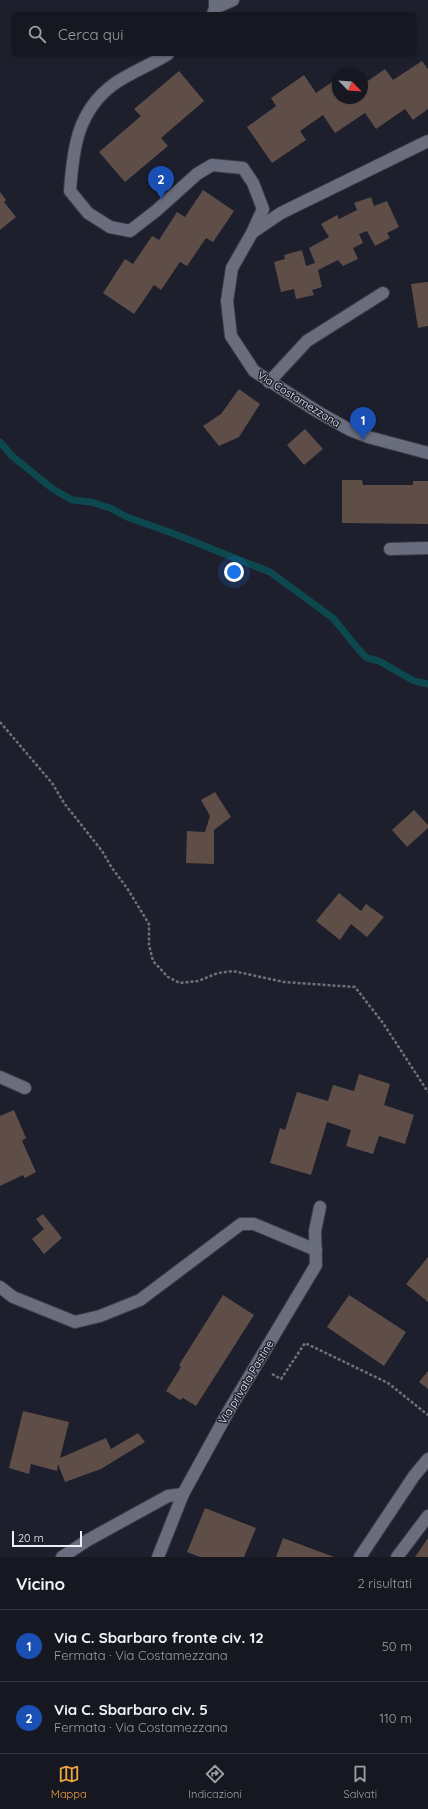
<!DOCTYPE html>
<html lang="it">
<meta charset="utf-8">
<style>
:root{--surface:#161721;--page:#1f202a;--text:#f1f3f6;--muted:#9e9fa5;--line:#35363f;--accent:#f1a540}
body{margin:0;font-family:Quicksand,sans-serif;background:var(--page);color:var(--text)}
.compass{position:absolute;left:332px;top:68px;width:36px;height:36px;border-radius:50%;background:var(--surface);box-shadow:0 1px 3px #0004;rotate:115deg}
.scale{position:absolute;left:12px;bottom:10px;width:70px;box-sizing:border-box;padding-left:4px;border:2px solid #edeff8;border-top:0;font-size:11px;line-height:14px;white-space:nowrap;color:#edeff8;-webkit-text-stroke:3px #1d1f2c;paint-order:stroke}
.you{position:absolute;left:234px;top:572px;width:14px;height:14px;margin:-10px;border:3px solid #fff;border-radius:50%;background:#1a73e8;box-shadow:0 0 0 6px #1a73e833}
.badge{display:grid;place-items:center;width:26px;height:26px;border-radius:50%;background:var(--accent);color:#fff;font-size:13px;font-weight:700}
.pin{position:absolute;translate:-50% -33px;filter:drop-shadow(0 1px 2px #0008)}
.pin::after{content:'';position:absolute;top:21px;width:14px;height:12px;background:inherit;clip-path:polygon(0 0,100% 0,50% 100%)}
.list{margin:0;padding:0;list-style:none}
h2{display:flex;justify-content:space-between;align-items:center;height:52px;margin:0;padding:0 16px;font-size:17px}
h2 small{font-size:13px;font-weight:400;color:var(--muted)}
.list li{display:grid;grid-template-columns:26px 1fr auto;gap:12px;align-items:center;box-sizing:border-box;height:72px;padding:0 16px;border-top:1px solid var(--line)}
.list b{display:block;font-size:15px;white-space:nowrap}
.list p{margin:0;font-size:13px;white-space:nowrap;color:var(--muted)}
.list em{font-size:13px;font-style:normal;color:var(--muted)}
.icon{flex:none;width:22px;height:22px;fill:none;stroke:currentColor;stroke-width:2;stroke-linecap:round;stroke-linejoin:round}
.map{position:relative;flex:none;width:428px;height:1557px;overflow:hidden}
.search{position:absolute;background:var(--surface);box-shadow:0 1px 3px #0004;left:12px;right:12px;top:12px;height:44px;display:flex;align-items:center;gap:10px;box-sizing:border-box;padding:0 14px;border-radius:4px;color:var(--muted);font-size:15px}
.sheet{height:196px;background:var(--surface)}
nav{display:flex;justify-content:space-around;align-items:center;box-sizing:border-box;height:56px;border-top:1px solid var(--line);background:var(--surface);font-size:11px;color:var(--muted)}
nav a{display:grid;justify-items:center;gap:2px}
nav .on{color:var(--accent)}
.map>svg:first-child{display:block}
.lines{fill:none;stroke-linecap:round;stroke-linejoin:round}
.stream{stroke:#0c484e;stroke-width:7}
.building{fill:#5f4e47}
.service-casing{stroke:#3a3c46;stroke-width:14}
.minor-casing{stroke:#3a3c46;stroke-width:14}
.path{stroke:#6f717c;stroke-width:2.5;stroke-dasharray:3 2;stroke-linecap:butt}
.service{stroke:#6a6d7d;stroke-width:12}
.minor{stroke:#6a6d7d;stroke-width:12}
.labels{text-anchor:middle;stroke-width:3;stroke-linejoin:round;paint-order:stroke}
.street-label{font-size:11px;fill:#edeff8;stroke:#1d1f2c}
</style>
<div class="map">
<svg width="428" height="1557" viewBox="0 0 428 1557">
<rect width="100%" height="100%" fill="#1d1f2c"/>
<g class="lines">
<polyline class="stream" points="0,442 12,456 53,489 72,500 91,502 110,508 127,517 172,533 270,572 333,618 359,650 367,658 379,661 414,681 428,684"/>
</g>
<g class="building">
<polygon points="422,61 428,69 428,109 413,120 405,109 376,129 365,113 335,133 323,115 300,131 306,140 272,163 247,127 276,106 271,98 304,75 316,93 338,78 338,98 362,98 362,85 385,69 393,80"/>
<polygon points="179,71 204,101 161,138 168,146 125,182 99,152 141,116 134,109"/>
<polygon points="203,190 234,211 213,242 206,238 187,266 180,262 161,290 154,285 134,314 103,293 125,259 133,264 152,236 159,240 177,212 185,217"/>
<polygon points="0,192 6,200 4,202 16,217 0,230"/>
<polygon points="371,197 374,206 387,201 399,227 387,233 390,238 375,246 367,231 359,234 363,243 353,248 358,259 343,266 338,260 318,270 322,287 312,290 314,295 296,299 294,289 281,292 274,262 285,259 284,255 302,250 306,266 315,263 309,248 329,237 321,224 337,215 339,219 357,210 354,203"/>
<polygon points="428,282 428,326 418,328 411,284"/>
<polygon points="239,389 260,404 239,437 219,446 203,426 221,414"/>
<polygon points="305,429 323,449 304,465 287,445"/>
<polygon points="342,480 362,480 363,485 413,485 413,481 428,481 428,524 342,523"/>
<polygon points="215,792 231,817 214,830 214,864 186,863 187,831 205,832 210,816 201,800"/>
<polygon points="414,810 428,825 428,828 407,847 392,830"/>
<polygon points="339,893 361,911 366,904 384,917 367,937 351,924 340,940 316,921"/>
<polygon points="359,1074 390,1084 384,1105 414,1115 405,1144 379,1136 373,1154 346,1146 351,1130 327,1122 311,1175 270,1163 280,1128 285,1130 297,1092 328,1101 333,1085 354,1091"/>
<polygon points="14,1110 26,1138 22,1141 36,1172 25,1178 23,1175 0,1186 0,1116"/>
<polygon points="43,1214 62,1238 44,1254 32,1239 44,1229 36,1219"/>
<polygon points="428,1257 428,1302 406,1284"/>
<polygon points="223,1295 254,1315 196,1406 183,1398 180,1400 166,1391 181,1367 179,1365"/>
<polygon points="349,1295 406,1332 384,1366 327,1327"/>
<polygon points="428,1371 428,1389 419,1382"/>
<polygon points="23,1411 69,1422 60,1458 106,1438 111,1449 138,1433 145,1442 101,1469 65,1482 58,1464 57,1471 31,1464 29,1474 9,1468"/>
<polygon points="205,1508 256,1528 244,1557 200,1557 187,1552"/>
<polygon points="283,1538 334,1557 276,1557"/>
<polygon points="428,1538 428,1557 415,1557"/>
</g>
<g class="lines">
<g class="service-casing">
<g id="service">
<polyline points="215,8 233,0"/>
<polyline points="390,549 428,548"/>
<polyline points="0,1077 25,1088"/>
<polyline points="0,1287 13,1297 75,1322 100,1316 140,1300 241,1224 254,1224 316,1250"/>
</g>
</g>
<g class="minor-casing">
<g id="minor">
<polyline points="213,14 215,8 215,0"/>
<path d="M168,54C151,65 129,73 114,84C77,111 73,149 70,191L88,213L110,227L130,231L157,210L197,174L212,165L243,168L253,183L263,209L252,233L232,268L227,301L231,336L254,371L318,412L350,430L368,437L428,453"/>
<polyline points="253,232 281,213 428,141"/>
<polyline points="269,382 307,341 383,293"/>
<polyline points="62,1557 88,1540 168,1496 183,1494"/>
<polyline points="158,1557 183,1494 228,1412 316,1265 315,1231 320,1207"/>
<polyline points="360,1557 414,1476 428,1459"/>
<polyline points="397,1557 428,1516"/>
</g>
</g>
<g class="path">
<polyline points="0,722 52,783 64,803 102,851 112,868 127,888 149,924 149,945 153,961 168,977 180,983 198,981 218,973 233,971 284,982 355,987 383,1023 428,1092"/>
<polyline points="272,1374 281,1379 305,1343 388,1383 428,1415"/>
</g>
<use href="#service" class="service"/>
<use href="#minor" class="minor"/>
</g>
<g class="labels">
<g class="street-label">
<text transform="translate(299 399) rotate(32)" y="4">Via Costamezzana</text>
<text transform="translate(246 1382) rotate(-59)" y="4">Via privata Pastine</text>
</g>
</g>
</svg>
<svg class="compass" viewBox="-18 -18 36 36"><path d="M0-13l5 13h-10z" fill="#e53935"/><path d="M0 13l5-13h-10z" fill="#9e9fa5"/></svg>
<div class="scale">20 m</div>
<div class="you"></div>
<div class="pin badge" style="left:363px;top:440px;background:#1a4fb4">1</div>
<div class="pin badge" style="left:161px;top:199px;background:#1a4fb4">2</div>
<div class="search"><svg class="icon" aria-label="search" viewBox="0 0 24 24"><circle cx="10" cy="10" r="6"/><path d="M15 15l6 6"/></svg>Cerca qui</div>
</div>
<section class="sheet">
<h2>Vicino<small>2 risultati</small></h2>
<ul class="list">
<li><span class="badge" style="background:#1a4fb4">1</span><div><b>Via C. Sbarbaro fronte civ. 12</b><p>Fermata · Via Costamezzana</p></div><em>50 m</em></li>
<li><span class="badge" style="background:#1a4fb4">2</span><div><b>Via C. Sbarbaro civ. 5</b><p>Fermata · Via Costamezzana</p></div><em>110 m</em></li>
</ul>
</section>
<nav>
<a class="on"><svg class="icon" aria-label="map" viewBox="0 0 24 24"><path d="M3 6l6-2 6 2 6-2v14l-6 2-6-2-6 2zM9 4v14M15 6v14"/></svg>Mappa</a>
<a><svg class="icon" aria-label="directions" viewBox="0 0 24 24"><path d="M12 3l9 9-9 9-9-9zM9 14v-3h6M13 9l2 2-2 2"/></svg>Indicazioni</a>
<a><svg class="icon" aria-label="saved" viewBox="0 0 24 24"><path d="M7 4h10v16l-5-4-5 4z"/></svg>Salvati</a>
</nav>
